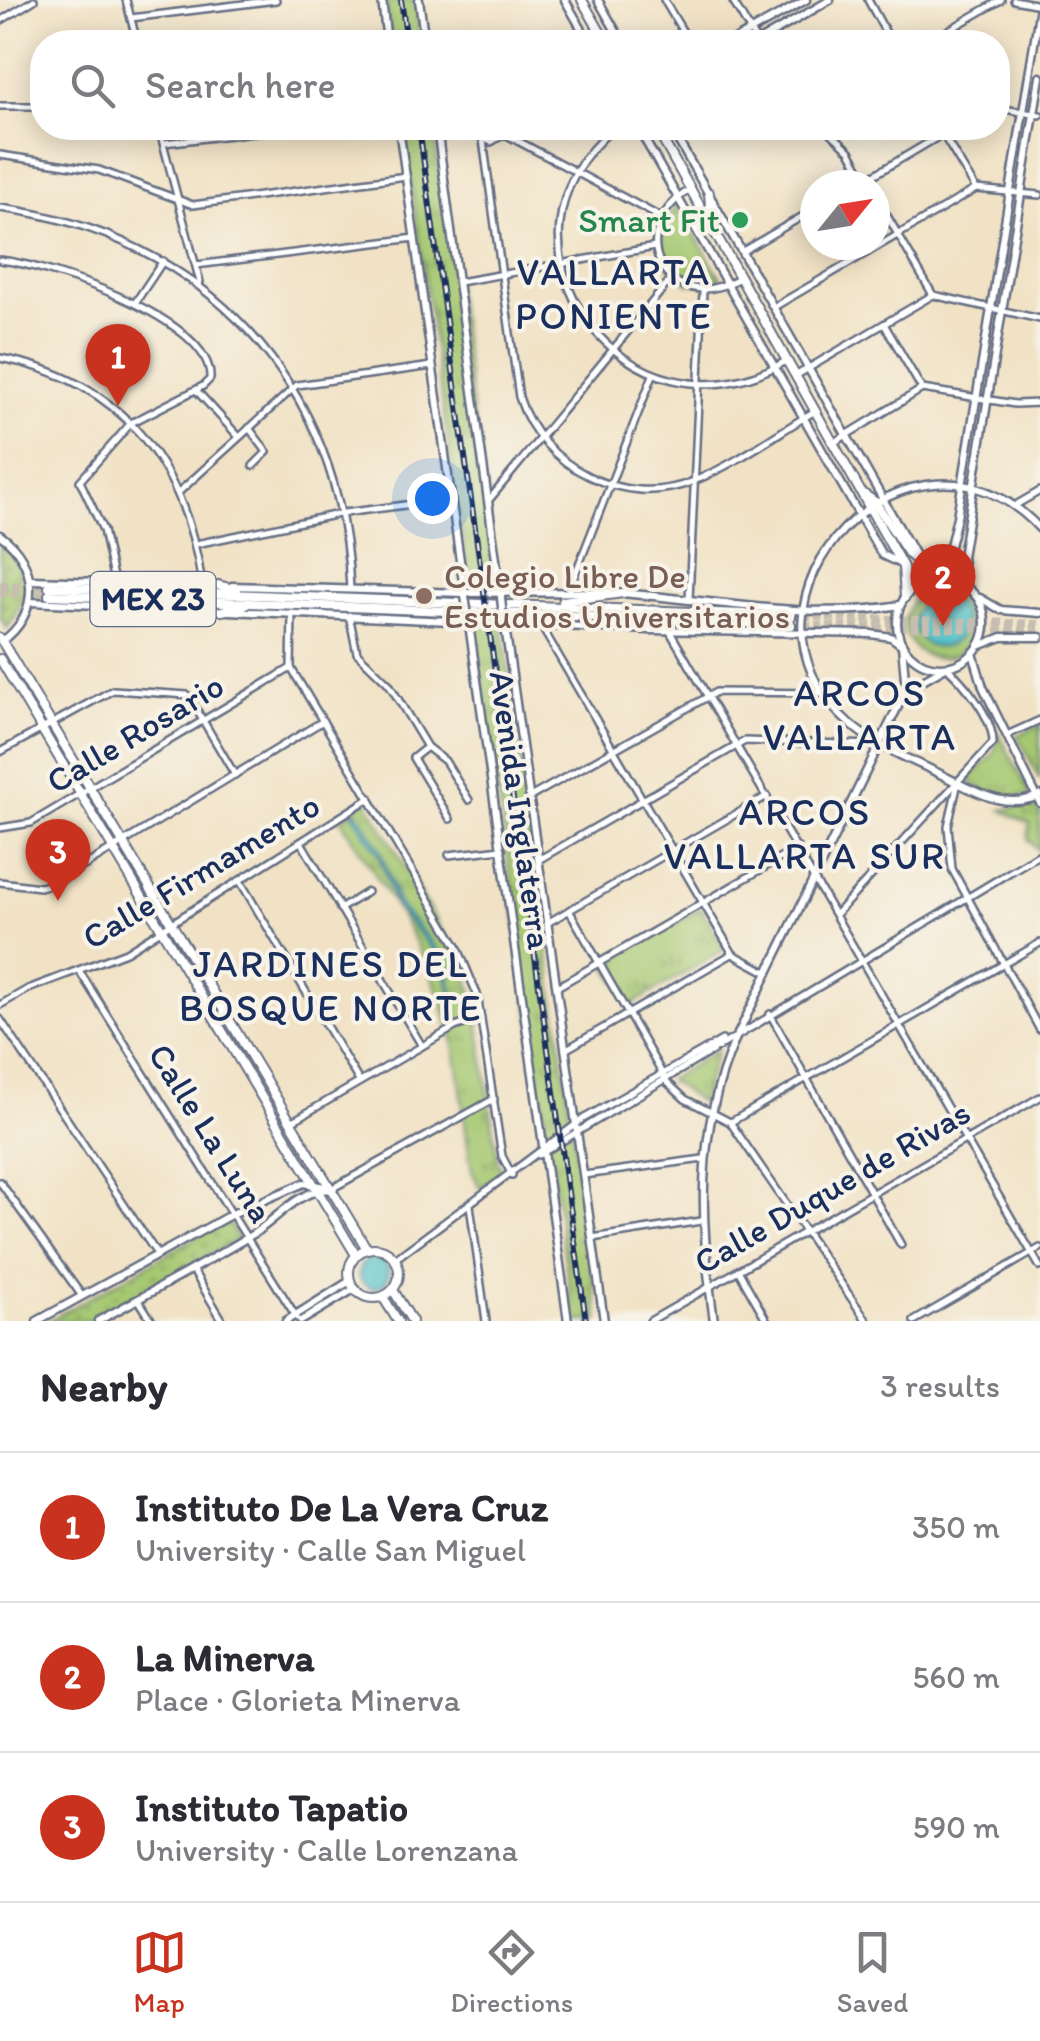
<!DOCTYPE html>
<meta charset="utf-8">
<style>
:root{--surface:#fff;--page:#f2f2f3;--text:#2b2b33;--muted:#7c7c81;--line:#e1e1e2;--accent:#c8321e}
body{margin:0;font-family:Itim,sans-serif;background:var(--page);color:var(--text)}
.compass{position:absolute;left:800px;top:170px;width:90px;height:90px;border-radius:50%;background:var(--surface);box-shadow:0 5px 25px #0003;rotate:60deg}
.you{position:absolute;left:432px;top:498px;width:35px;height:35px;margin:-25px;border:8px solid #fff;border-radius:50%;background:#1a73e8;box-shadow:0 0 0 15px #1a73e833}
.badge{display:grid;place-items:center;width:65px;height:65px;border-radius:50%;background:var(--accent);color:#fff;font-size:32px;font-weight:700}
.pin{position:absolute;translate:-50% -82px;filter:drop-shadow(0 2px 5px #0008)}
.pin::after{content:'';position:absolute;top:52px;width:35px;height:30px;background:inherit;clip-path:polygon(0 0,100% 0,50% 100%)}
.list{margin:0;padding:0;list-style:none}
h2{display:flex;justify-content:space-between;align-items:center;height:130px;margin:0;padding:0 40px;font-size:42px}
h2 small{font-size:32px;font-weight:400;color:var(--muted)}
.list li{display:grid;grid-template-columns:65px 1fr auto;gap:30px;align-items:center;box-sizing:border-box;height:150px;padding:0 40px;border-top:2px solid var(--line)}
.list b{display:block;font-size:38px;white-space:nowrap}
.list p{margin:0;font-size:32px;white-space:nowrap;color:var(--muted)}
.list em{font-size:32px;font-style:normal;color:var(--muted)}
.icon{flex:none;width:55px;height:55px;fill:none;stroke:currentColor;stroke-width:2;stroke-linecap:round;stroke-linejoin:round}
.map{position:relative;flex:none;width:1040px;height:1321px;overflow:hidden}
.search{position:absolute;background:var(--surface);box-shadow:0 5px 25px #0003;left:30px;right:30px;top:30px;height:110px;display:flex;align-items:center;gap:25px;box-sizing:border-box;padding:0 35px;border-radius:40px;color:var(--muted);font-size:38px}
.sheet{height:580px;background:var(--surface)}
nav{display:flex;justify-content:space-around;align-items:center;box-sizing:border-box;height:140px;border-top:2px solid var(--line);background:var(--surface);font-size:28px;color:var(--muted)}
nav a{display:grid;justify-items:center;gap:5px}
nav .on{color:var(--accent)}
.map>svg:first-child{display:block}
.grass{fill:url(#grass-tufts);stroke:#607b67;stroke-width:2.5}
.garden{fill:url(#garden-dots);stroke:#607b67;stroke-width:2.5}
.water{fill:#53c1c8;stroke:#377893;stroke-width:2.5}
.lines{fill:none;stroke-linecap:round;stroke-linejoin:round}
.primary-tunnel{stroke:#c6beb0;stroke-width:8;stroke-dasharray:8 4;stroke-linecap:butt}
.street-casing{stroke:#666e82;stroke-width:10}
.secondary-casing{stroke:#666e82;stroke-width:11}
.primary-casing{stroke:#666e82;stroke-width:12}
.street{stroke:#fff;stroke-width:5}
.secondary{stroke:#fff;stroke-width:6}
.primary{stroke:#fff;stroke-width:8}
.rail-casing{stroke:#1b2f5e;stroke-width:6}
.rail{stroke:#f7f3e8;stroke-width:2.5;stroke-dasharray:8;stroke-linecap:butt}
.secondary-bridge-casing{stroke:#666e82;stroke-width:11;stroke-linecap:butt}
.secondary-bridge{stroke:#fff;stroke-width:6}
.leisure-dot{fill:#2e9e5b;stroke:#f7f3e8;stroke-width:4}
.education-dot{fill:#8d6e63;stroke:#f7f3e8;stroke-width:4}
.labels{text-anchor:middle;stroke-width:8;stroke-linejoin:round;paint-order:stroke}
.shield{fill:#f7f3e8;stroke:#5d6a87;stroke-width:2.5}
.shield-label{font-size:32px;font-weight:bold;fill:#1b2f5e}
.leisure-label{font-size:35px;fill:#27864d;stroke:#f7f3e8;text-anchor:end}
.education-label{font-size:35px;fill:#785e54;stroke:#f7f3e8;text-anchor:start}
.street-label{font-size:35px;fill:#1b2f5e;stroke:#f7f3e8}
.neighbourhood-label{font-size:38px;letter-spacing:2.5px;fill:#1b2f5e;stroke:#f7f3e8}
</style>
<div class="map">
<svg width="1040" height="1321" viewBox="0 0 1040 1321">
<defs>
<pattern id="grass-tufts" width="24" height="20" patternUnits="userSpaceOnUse" patternTransform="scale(2.5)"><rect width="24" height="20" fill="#a4c770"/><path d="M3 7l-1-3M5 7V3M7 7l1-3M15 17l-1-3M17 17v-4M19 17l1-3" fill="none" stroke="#85a25f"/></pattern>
<pattern id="garden-dots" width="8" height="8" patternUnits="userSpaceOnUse" patternTransform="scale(2.5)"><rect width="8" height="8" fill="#a4c770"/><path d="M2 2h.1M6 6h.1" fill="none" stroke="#85a25f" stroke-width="1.8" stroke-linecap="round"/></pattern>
</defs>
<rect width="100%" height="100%" fill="#f7f3e8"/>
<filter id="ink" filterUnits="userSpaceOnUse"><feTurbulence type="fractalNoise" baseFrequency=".01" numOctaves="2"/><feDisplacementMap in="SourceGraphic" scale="20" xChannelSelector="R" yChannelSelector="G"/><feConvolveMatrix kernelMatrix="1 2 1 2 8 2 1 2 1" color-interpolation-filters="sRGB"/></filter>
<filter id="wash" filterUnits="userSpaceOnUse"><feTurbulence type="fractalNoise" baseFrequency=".0048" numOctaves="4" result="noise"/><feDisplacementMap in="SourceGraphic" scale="40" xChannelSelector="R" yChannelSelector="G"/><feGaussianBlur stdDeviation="2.25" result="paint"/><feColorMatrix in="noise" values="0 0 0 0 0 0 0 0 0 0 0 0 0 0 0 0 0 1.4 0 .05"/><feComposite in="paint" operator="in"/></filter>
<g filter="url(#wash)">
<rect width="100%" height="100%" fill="#f1e2c5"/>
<g class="grass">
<polygon points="386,0 415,0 421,42 391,42"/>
<polygon points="403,128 433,128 599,1321 574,1321"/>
<polygon points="677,205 722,280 721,282 689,284 664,262 660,233"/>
<circle cx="940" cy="623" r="35"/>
<polygon points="1040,725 1040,780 1017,735"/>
<polygon points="999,734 1031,795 999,798 968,781 994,753"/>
<path d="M366,799L466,973L476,1005L498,1161L504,1173L480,1188L472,1171C463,1122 462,1066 447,1018C426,946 380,884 341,820Z"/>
<polygon points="1035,804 1040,813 1040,852 1028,839 1030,824 1002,810"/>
<polygon points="701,908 725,949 631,1005 606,964"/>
<polygon points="717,1050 701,1103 668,1080"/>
</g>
<g class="garden">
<path d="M0,543C28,568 30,599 7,628L0,617Z"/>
<polygon points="227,1220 238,1239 91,1321 48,1321"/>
</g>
<g class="water">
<circle cx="939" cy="622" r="25"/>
<polygon points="356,810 379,847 399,905 446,959 459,1024 442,960 396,907 379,855 353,813"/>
<circle cx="374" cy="1273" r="15"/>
</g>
</g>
<g filter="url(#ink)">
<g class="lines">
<g class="primary-tunnel">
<polyline points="0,585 49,587"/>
<polyline points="0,593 49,595"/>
<polyline points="791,616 1040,624"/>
<polyline points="791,625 1040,630"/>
</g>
<g class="street-casing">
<g id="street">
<polyline points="126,0 137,42"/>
<polyline points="664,0 689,42"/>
<polyline points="732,0 757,42"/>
<polyline points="868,0 891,42"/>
<polyline points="1014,0 1040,5"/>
<polyline points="131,18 276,0"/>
<polyline points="0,21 34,0"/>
<polyline points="928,42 1001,0"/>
<polyline points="0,106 42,106"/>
<polyline points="998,108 1040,115"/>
<polyline points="159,128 200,282"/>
<polyline points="477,128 480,137 491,142 501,136 503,128"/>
<path d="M614,128C475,243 626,453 786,361"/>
<polyline points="826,128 850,151 869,185"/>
<polyline points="939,128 976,189"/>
<polyline points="503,133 660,217"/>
<path d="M483,140L519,397C541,467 624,510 694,481C736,464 776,434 815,411"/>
<polyline points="164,143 290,128"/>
<polyline points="0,155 99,170 193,205 406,176"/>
<polyline points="857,185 953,128"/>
<path d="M691,189C619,232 668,321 741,277"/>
<polyline points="875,195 933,295"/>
<path d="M0,208C204,234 343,384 350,589"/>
<polyline points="743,251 815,209"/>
<path d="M0,260C48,265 214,319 210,379L203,386L131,423L80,481L103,530L114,582"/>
<polyline points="196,265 415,238"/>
<polyline points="459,282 655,247"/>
<polyline points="135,303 163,261"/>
<polyline points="774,307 976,189 1040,195"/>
<polyline points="884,324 922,389"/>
<path d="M0,358C123,380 186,466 202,585"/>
<polyline points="797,375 933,295 1040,319"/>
<polyline points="196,390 239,437"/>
<polyline points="249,428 267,452 253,466"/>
<polyline points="835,442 922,389 1015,404 1040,403"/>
<polyline points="179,492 297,385 432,366"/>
<polyline points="489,500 671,279"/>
<polyline points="1014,506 1040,491"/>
<polyline points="196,544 344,513 451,499"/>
<polyline points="569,590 653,375"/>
<polyline points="689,599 703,291"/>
<polyline points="292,613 291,668 457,946 477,994 502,1156 512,1175"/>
<polyline points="349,615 357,653 389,684 427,747 445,761 469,800"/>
<polyline points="540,624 733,954 768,973"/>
<polyline points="669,630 1040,1267"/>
<polyline points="1007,735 1040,720"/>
<polyline points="427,747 413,758 450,819"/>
<polyline points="0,752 113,690 188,695 235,775"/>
<polyline points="957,787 948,826 952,869 1040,1030"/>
<polyline points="532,796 716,692 824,693"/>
<polyline points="0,828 31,823 291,668"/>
<polyline points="301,842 422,1046"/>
<polyline points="449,855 502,849"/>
<polyline points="540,859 745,741 877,745"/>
<polyline points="240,881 359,1081"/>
<polyline points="0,882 40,887 56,883 323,721"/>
<polyline points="340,909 367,892"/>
<polyline points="569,910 667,1082 685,1099 730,1122 867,1321"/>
<path d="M837,913L993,743C993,717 965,684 947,667"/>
<polyline points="549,922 767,796"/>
<polyline points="80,972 297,1318"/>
<polyline points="557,987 798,848"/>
<polyline points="0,1005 28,989 126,952 370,798"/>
<polyline points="770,1014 901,1245"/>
<polyline points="0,1019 157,1254"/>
<polyline points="565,1050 732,954"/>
<polyline points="291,1122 455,1027 481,1018"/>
<polyline points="731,1122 1040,943"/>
<polyline points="539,1155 1040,854"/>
<polyline points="584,1175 703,1159"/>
<polyline points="0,1182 82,1296"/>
<polyline points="331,1189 494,1099"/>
<polyline points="470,1205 486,1321"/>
<polyline points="592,1238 701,1221"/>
<polyline points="395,1259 583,1119 722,1040"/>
<polyline points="192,1269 223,1321"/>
<polyline points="738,1270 767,1321"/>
<polyline points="138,1299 152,1321"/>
<polyline points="650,1321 1040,1097"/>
<polyline points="914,1321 1040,1248"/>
</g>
</g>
<g class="secondary-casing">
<g id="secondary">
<polyline points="382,0 387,42"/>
<polyline points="419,0 425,42"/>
<polyline points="565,0 589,42"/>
<polyline points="598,0 622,42"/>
<polyline points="731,42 806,0"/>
<polyline points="757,42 830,0"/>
<polyline points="399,128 465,596"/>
<polyline points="437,128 501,596"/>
<polyline points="638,128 882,555 901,564"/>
<polyline points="671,128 916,557"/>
<path d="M1040,529C913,391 710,600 849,723C873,745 905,757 934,771C968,787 1003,813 1040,795"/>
<path d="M0,535C39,562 41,615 1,642"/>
<polyline points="942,579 957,517 1040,7"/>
<circle cx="941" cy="623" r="44"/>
<polyline points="30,580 219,585"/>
<polyline points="232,586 464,593 609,592"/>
<polyline points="966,588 962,557 1040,77"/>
<path d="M621,593C711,600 811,621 900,605"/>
<polyline points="980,598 1001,610 1040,613"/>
<path d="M30,602L650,630L871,634L891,637L902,645L906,690L735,1040C695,1133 700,1223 714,1321"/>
<polyline points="468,617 568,1321"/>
<polyline points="504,619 604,1321"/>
<polyline points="979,646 1002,637 1040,637"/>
<polyline points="973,653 983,687 1040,803"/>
<polyline points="907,689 944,668"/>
<polyline points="37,1321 232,1214 304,1183 330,1188"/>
<path d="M98,1321C149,1293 200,1266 250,1236C277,1220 297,1190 330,1189"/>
<polyline points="286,1321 350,1281"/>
<polyline points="301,1321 354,1289"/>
</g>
</g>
<g class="primary-casing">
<g id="primary">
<polyline points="582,0 606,42"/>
<polyline points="656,128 903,567 905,597"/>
<polyline points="709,193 711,219"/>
<polyline points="865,495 875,502 909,554 938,579"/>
<polyline points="218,585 237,590"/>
<polyline points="49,587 791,616"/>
<polyline points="49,595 791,625"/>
<polyline points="563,601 623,593"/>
<polyline points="222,611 243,606"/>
<polyline points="637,624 668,627"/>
<polyline points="0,638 367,1249"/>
<polyline points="0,659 356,1255"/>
<circle cx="374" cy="1273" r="25"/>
<polyline points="393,1290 412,1321"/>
<polyline points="383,1297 398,1321"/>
</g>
</g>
<use href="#street" class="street"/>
<use href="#secondary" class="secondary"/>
<use href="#primary" class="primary"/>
<g class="rail-casing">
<g id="rail">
<polyline points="401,0 407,42"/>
<polyline points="419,128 586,1321"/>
</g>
</g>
<use href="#rail" class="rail"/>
<g class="secondary-bridge-casing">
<g id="secondary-bridge">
<polyline points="465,596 468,616"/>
<polyline points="501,598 503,617"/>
</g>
</g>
<use href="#secondary-bridge" class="secondary-bridge"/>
</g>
</g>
<circle class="leisure-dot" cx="740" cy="220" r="10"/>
<circle class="education-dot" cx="424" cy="596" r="10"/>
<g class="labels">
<rect class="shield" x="90.5" y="572" width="125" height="54" rx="8"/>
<g class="shield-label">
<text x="153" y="610">MEX 23</text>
</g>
<g class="leisure-label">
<text x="720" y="232">Smart Fit</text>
</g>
<g class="education-label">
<text x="444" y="588">Colegio Libre De<tspan x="444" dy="40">Estudios Universitarios</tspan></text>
</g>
<g class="street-label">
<text transform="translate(135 733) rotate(-31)" y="12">Calle Rosario</text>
<text transform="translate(521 810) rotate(82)" y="12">Avenida Inglaterra</text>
<text transform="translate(201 871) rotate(-31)" y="12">Calle Firmamento</text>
<text transform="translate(211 1133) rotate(58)" y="12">Calle La Luna</text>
<text transform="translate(832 1187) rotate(-30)" y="12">Calle Duque de Rivas</text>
</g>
<g class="neighbourhood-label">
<text x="614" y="285">VALLARTA<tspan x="614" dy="44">PONIENTE</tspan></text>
<text x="860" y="706">ARCOS<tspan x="860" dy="44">VALLARTA</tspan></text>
<text x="805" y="825">ARCOS<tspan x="805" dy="44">VALLARTA SUR</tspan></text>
<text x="331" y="977">JARDINES DEL<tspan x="331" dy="44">BOSQUE NORTE</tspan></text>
</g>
</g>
</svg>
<svg class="compass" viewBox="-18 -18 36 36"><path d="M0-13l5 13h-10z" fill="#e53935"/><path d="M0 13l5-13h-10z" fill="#7c7c81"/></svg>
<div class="you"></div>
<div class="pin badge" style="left:118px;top:406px">1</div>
<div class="pin badge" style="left:943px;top:626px">2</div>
<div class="pin badge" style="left:58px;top:901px">3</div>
<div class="search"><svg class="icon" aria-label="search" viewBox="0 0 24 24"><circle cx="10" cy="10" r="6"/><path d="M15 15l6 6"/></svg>Search here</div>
</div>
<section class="sheet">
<h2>Nearby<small>3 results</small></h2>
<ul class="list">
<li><span class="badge">1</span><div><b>Instituto De La Vera Cruz</b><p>University · Calle San Miguel</p></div><em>350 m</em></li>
<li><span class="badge">2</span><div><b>La Minerva</b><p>Place · Glorieta Minerva</p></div><em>560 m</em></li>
<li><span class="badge">3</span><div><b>Instituto Tapatio</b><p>University · Calle Lorenzana</p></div><em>590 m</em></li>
</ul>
</section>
<nav>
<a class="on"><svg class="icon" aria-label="map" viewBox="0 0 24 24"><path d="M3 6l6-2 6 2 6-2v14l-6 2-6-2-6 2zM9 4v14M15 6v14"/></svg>Map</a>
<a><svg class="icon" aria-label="directions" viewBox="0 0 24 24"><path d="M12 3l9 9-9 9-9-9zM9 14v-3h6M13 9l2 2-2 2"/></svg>Directions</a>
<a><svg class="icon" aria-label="saved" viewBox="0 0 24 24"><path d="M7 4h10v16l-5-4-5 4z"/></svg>Saved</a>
</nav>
